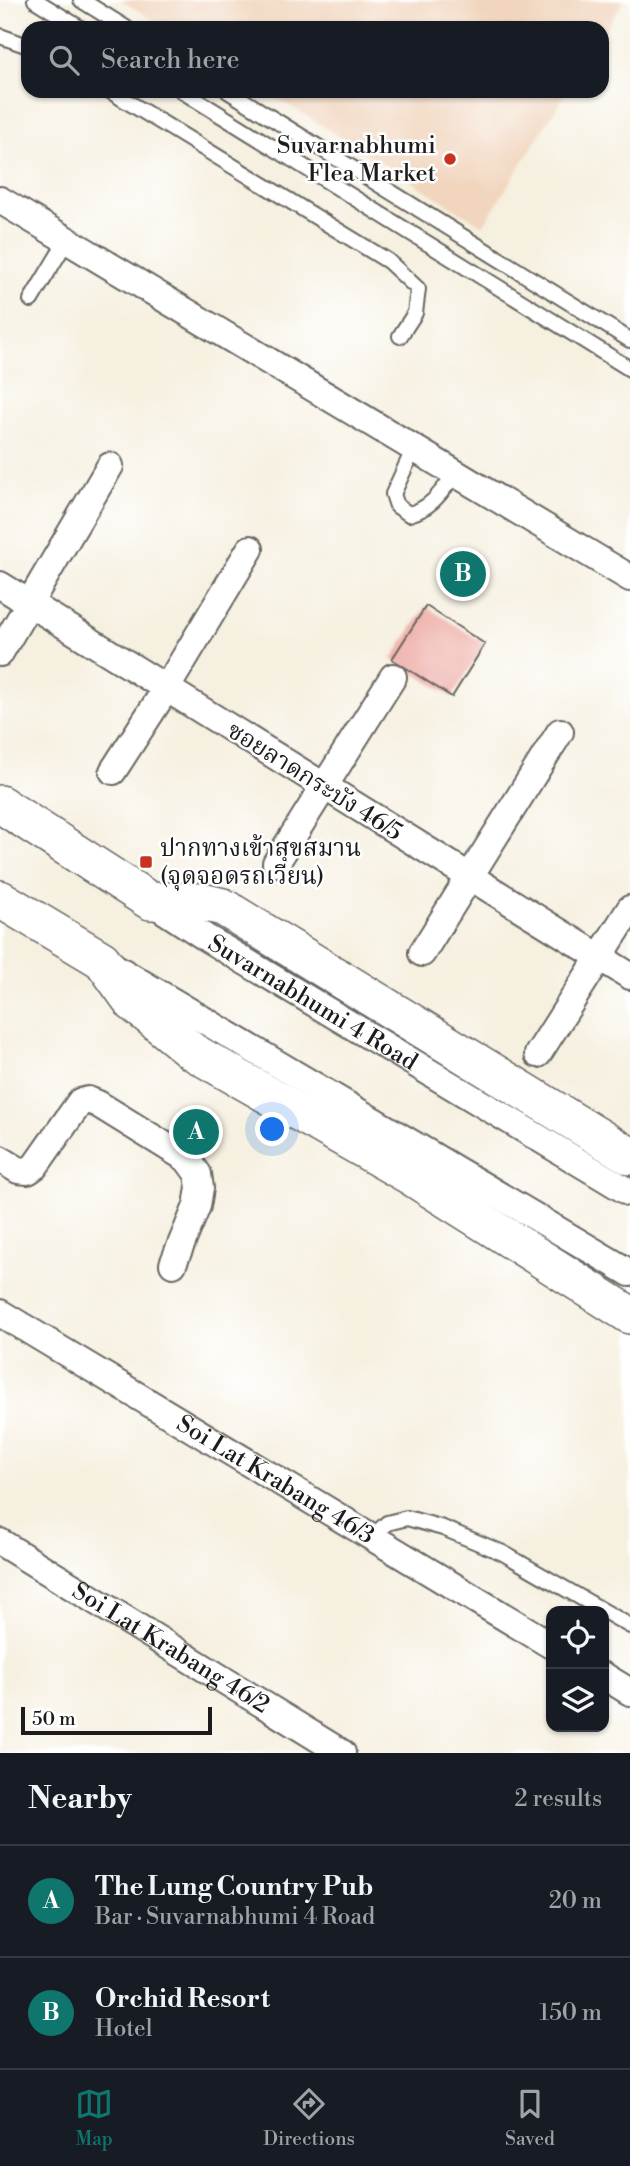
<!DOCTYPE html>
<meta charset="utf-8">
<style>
:root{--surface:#171b24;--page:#20242c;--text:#f1f3f6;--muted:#9ea1a6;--line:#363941;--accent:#0f766e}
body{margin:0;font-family:"Libre Bodoni","Noto Serif Thai",serif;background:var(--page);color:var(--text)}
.controls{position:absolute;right:21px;bottom:21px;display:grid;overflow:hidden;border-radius:14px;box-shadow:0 2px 5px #0004}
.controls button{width:63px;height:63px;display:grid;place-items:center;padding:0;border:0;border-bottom:2px solid var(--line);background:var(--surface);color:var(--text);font:35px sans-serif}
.scale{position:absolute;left:21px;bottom:18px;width:191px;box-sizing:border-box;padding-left:7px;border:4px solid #1c1c1c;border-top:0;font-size:19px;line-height:24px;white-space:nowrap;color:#1c1c1c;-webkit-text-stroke:5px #fff;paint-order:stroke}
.you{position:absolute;left:273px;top:1130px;width:24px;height:24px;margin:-18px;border:5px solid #fff;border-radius:50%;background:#1a73e8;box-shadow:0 0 0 10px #1a73e833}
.badge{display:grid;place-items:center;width:46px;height:46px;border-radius:50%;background:var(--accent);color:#fff;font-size:23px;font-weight:700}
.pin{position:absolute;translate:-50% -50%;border:4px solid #fff;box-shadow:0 2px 7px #0006}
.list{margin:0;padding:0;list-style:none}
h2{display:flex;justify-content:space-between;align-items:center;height:91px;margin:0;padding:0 28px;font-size:30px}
h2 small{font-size:23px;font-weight:400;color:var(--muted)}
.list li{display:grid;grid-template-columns:46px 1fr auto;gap:21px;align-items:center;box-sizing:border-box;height:112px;padding:0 28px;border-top:2px solid var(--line)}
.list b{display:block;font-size:26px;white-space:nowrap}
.list p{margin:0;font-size:23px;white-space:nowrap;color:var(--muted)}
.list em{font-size:23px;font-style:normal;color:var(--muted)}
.icon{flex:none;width:38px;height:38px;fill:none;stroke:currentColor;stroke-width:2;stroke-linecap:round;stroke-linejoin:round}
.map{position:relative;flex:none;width:630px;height:1753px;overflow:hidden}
.search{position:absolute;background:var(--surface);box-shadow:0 2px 5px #0004;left:21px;right:21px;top:21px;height:77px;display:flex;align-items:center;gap:18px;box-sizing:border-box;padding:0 24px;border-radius:21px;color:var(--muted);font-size:26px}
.sheet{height:315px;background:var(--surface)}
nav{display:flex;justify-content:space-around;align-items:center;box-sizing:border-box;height:98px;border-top:2px solid var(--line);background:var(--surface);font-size:19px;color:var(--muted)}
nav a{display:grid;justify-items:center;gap:4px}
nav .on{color:var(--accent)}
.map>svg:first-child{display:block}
.built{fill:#f1d5bd}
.building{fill:#eeaca5}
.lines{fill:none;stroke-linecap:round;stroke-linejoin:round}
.lane-casing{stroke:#686661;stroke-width:18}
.street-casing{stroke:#686661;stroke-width:30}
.secondary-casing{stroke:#686661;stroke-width:40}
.lane{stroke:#fff;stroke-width:14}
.street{stroke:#fff;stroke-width:26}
.secondary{stroke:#fff;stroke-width:37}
.poi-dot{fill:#c8321e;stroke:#fff;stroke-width:2.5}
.labels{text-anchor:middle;stroke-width:5;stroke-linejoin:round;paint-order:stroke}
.poi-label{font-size:24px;fill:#1c1c1c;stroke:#fff;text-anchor:end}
.street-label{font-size:24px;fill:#1c1c1c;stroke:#fff}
</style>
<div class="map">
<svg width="630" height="1753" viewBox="0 0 630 1753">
<rect width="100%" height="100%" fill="#fff"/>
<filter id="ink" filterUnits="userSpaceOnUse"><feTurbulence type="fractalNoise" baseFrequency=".0143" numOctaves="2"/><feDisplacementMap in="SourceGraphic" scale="14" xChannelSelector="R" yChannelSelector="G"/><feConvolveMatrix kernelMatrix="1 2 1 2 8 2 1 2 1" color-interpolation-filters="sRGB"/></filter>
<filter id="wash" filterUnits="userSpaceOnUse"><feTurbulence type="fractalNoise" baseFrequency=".00686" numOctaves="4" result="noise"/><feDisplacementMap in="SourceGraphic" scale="28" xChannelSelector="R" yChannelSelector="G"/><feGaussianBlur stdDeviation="1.57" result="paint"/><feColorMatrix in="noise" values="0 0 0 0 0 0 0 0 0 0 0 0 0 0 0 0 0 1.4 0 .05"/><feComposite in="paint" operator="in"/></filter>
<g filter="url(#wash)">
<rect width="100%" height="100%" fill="#f6f0e0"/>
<g class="built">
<polygon points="121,0 624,0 602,35 602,28 166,28"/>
<polygon points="266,91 567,91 483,226"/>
</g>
<g id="blocks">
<polygon class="building" points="426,606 485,644 452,697 392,659"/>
</g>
</g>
<g filter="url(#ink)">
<use href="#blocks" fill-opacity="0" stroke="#686661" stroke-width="2"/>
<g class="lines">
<g class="lane-casing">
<g id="lane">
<polyline points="35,0 80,28"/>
<polyline points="81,0 126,28"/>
<polyline points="0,36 28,46"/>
<polyline points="110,91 388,261 418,289 415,313 400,336"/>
<polyline points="182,91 630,369"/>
<polyline points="228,91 630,340"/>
<polyline points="31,300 67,240"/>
<path d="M414,448L393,494L397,506L409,514C432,508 442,491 456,473"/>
<polyline points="371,1538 387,1523 407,1518 443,1528 503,1553 630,1626"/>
</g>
</g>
<g class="street-casing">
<g id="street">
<polyline points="0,200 630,578"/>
<polyline points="0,585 630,976"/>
<polyline points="0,653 110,466"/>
<polyline points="113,771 166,689 250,549"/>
<polyline points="276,863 393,677"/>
<path id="s1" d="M150,901L208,939L630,1193"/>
<polyline points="422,953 560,732"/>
<polyline points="111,965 630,1273"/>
<polyline points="538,1054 630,909"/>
<polyline points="0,1159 18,1170 28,1171 35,1166 80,1102 88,1100 98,1104 187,1159 198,1174 200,1188 197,1206 173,1264"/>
<path id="s2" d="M0,1313L551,1645"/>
<path id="s3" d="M0,1542L342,1753"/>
<polyline points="604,1676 630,1692"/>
</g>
</g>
<g class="secondary-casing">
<g id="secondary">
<polyline points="0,804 150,901 202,902 223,907 630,1156"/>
<polyline points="0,899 102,960 133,1003 193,1052 412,1177 630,1315"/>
</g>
</g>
<use href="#lane" class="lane"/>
<use href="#street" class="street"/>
<use href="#secondary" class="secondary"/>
</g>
</g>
<g class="poi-dot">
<circle cx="450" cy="159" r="7"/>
<rect x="139" y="855" width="14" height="14" rx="3.5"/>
</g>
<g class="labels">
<g class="poi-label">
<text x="436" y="153">Suvarnabhumi<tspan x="436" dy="28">Flea Market</tspan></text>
<text x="160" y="856" text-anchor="start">ปากทางเข้าสุขสมาน<tspan x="160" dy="28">(จุดจอดรถเวียน)</tspan></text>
</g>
<g class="street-label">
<text transform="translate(315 781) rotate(32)" y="8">ซอยลาดกระบัง 46/5</text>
<text dy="8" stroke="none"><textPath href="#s1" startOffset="192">Suvarnabhumi 4 Road</textPath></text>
<text dy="8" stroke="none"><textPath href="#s2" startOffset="322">Soi Lat Krabang 46/3</textPath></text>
<text dy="8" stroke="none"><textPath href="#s3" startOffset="201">Soi Lat Krabang 46/2</textPath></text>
</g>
</g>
</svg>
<div class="controls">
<button><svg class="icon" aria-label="locate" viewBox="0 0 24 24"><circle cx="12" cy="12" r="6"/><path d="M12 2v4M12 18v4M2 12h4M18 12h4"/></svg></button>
<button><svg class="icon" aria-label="layers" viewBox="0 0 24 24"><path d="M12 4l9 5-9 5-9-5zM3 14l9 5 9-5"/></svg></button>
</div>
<div class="scale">50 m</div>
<div class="you"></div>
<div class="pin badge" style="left:196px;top:1132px">A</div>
<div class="pin badge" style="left:463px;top:574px">B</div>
<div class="search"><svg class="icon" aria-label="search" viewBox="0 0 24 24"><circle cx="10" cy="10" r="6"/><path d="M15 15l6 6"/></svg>Search here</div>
</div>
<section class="sheet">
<h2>Nearby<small>2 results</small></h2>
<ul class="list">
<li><span class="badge">A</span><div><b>The Lung Country Pub</b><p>Bar · Suvarnabhumi 4 Road</p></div><em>20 m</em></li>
<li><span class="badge">B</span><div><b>Orchid Resort</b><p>Hotel</p></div><em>150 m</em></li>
</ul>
</section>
<nav>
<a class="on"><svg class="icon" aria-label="map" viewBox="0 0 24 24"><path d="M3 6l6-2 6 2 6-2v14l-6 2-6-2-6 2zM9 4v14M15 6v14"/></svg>Map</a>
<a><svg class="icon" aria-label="directions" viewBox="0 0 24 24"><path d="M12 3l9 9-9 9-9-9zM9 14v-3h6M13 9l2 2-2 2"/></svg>Directions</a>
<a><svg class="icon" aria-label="saved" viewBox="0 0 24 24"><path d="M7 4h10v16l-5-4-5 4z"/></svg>Saved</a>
</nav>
